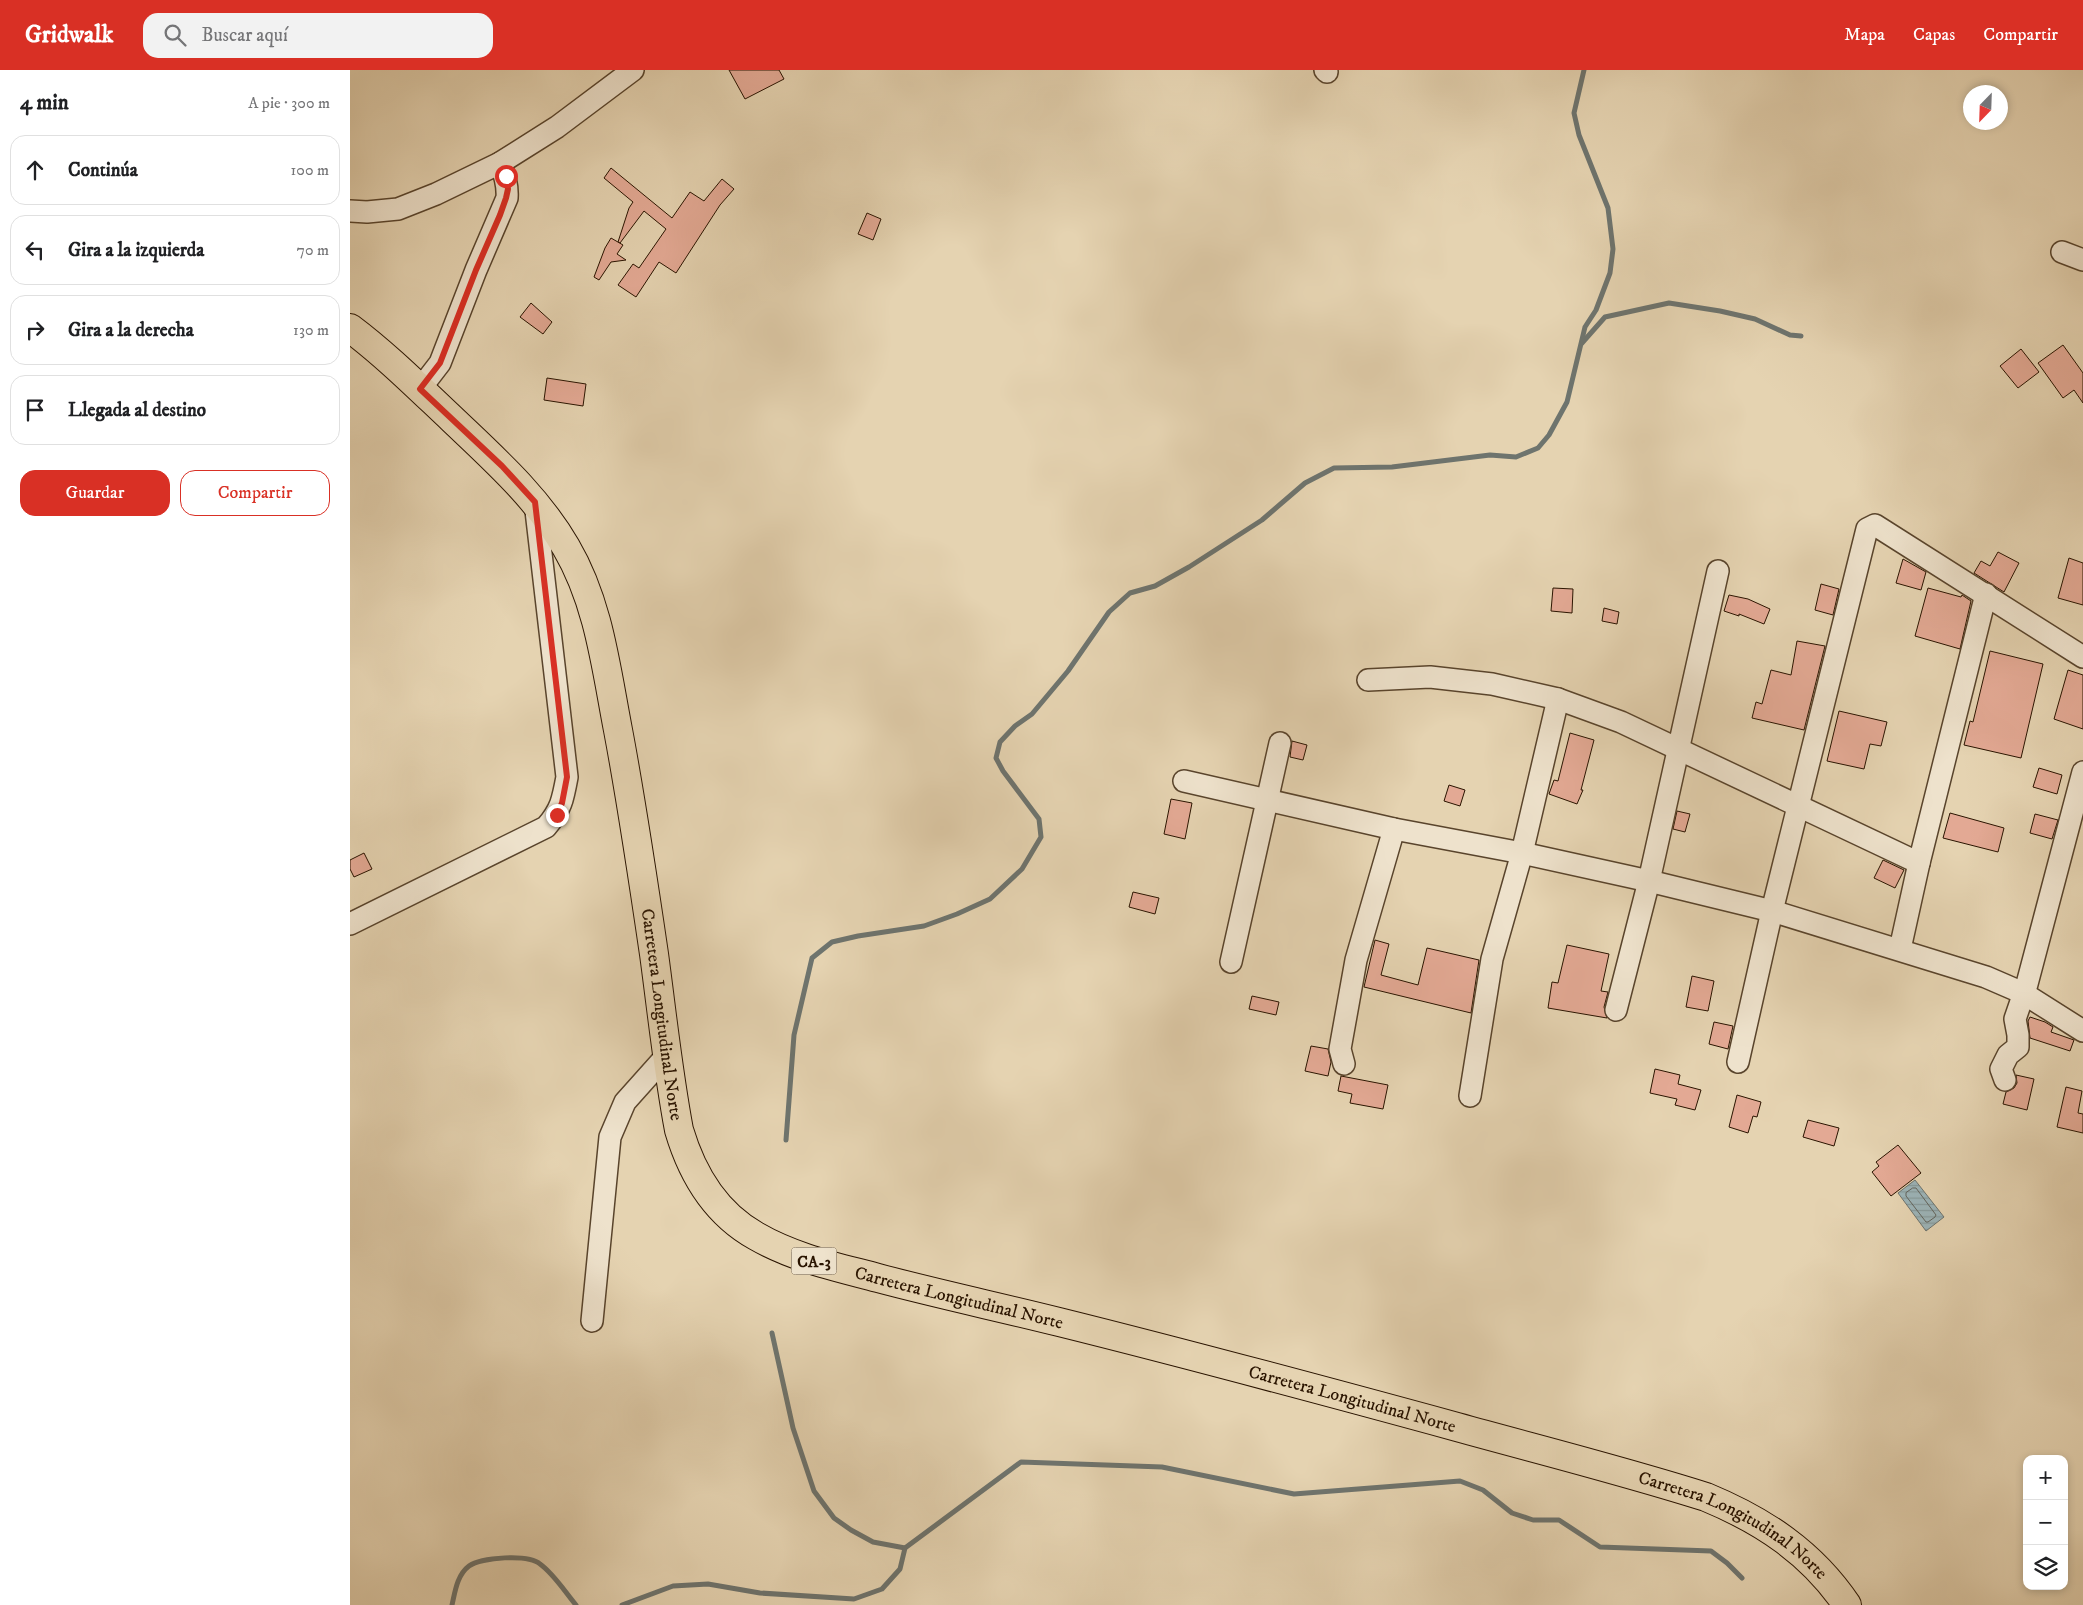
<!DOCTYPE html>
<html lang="es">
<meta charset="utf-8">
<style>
:root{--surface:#fff;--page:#f2f2f2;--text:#202124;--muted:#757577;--line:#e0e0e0;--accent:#d93025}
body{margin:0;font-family:"IM FELL DW Pica",serif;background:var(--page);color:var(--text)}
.controls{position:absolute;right:15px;bottom:15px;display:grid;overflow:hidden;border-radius:10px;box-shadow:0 2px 8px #0003}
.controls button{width:45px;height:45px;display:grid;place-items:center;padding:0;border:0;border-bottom:1px solid var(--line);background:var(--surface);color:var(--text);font:25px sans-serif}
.compass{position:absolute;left:1613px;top:15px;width:45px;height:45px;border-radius:50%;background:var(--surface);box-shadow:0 2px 8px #0003;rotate:203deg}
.stop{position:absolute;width:15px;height:15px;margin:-11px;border:4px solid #d93025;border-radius:50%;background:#fff}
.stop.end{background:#d93025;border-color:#fff;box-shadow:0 1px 5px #0008}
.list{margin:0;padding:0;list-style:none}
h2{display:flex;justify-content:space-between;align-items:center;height:65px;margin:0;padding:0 20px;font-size:21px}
h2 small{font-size:16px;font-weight:400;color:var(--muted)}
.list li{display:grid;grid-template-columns:32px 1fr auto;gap:15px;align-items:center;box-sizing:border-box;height:70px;margin:0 10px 10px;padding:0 10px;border:1px solid var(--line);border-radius:15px}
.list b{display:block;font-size:19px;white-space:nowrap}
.list em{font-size:16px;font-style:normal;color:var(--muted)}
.actions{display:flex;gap:10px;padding:15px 20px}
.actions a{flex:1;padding:11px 0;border:1px solid var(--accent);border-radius:15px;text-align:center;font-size:18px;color:var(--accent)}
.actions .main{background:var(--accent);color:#fff}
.icon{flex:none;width:28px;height:28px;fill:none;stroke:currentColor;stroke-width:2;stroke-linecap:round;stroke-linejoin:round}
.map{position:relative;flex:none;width:1733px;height:1535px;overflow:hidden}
header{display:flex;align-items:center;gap:30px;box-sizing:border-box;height:70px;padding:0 25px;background:var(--accent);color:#fff}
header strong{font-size:24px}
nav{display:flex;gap:28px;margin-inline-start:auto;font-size:18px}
.search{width:350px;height:45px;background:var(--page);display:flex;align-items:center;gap:12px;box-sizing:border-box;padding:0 18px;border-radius:15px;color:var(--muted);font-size:19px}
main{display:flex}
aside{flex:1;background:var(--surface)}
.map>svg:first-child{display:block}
.water{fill:url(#water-rules);stroke:#6e746e}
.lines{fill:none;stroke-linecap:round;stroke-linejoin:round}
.shore{stroke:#63645c;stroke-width:1}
.stream{stroke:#6e746e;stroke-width:5}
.building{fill:#e3a994;stroke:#2a1400}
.minor-casing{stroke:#59442c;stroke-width:24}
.major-casing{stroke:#2a1400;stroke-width:30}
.minor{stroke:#eee2cc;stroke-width:21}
.major{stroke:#e5d3b1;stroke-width:28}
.route{stroke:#d93025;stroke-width:6}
.labels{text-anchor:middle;stroke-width:4.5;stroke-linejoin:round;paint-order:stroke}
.shield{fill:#eee2cc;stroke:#65523d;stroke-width:1}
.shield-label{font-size:16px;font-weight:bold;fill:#2a1400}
.street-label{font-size:18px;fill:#2a1400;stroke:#eee2cc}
</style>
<header>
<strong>Gridwalk</strong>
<div class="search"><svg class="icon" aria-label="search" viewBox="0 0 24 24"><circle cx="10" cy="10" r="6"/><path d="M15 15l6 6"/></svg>Buscar aquí</div>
<nav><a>Mapa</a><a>Capas</a><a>Compartir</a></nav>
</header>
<main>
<aside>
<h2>4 min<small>A pie · 300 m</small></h2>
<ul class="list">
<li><svg class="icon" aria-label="ahead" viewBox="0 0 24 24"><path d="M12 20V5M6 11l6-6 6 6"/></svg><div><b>Continúa</b></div><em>100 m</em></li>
<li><svg class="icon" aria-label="left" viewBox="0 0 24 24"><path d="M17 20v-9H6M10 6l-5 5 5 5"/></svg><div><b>Gira a la izquierda</b></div><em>70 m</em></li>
<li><svg class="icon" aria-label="right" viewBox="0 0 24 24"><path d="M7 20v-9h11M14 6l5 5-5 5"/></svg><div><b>Gira a la derecha</b></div><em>130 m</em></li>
<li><svg class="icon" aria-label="arrive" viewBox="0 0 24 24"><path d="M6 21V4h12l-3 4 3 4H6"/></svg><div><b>Llegada al destino</b></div></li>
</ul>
<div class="actions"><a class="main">Guardar</a><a>Compartir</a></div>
</aside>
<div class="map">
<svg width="1733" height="1535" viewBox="0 0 1733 1535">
<defs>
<pattern id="water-rules" width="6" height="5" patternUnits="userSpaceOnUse" patternTransform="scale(1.25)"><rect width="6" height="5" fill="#9cb4b8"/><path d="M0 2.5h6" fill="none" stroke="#879a9c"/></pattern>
</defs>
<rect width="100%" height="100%" fill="#e5d3b1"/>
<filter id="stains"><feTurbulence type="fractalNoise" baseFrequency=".004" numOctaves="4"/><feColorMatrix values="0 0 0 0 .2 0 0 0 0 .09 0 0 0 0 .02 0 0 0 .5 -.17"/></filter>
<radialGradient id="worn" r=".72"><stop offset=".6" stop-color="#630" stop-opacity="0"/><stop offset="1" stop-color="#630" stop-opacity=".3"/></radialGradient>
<polygon class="water" points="1565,1110 1594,1147 1576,1161 1548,1123"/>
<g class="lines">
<polygon class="shore" points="1563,1118 1566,1118 1586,1145 1585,1147 1578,1152 1576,1152 1556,1126 1556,1123"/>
<g class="stream">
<polyline points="1232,273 1255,247 1319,233 1370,241 1405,249 1440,265 1451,266"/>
<polyline points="436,1070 444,965 462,888 482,872 508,866 574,856 607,844 640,829 672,799 691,767 689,749 653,701 646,688 650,672 665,656 682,644 718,601 759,542 780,523 805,516 839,497 912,450 955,413 984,398 1042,397 1140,385 1166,387 1188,378 1199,365 1217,332 1235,257 1246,240 1260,203 1263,179 1258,138 1229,65 1224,43 1234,0"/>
<polyline points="422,1263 443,1358 464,1421 484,1448 501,1460 523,1472 555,1478"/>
<path d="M102,1535C105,1522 107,1505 119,1496C131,1487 179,1484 190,1494C204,1504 215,1522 226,1535"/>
<polyline points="272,1535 323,1516 358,1514 410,1523 504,1529 532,1519 550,1499 555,1478 671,1392 812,1397 944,1424 1110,1411 1133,1420 1162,1443 1183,1450 1209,1450 1250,1477 1361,1481 1377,1493 1392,1508"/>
</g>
</g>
<g class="building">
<polygon points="379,0 429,0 434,9 395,29"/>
<polygon points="261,98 322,148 340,122 354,131 372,109 384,119 370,135 326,203 309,192 286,227 268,215 283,194 289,198 316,159 294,141 270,173 268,172 279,138 283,132 254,108"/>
<polygon points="517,143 531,149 523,170 508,164"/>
<polygon points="261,168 273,175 267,184 276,190 261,192 249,210 244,207 255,178"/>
<polygon points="181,233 202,252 193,264 170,247"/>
<polygon points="1713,275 1733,303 1733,333 1724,320 1713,328 1688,293"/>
<polygon points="1671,279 1689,302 1668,318 1650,296"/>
<polygon points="197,308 236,314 233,336 194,330"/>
<polygon points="1648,482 1669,493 1654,522 1624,503 1631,491 1640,496"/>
<polygon points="1719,488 1733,493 1733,535 1708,528"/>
<polygon points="1553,489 1576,502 1571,520 1546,513"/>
<polygon points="1471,514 1489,519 1483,545 1465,540"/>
<polygon points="1203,518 1223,519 1222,543 1201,541"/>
<polygon points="1578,518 1611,527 1612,525 1621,531 1610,579 1565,566"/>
<polygon points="1379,525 1398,529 1420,539 1414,554 1389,544 1389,546 1374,541"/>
<polygon points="1254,538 1269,542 1267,554 1252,551"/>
<polygon points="1447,571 1475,576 1454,660 1402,648 1406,632 1412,634 1421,600 1441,605"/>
<polygon points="1640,581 1693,594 1671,688 1614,675 1620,651 1623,652"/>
<polygon points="1718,600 1733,605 1733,659 1704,649"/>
<polygon points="1489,641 1537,652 1531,676 1520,674 1514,699 1477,691"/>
<polygon points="1220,663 1244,670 1231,720 1233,720 1227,734 1199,724 1204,710 1208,711"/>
<polygon points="942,671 957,675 953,690 940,687"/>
<polygon points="1689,698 1712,705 1707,724 1683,717"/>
<polygon points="1099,715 1115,720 1110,736 1094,731"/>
<polygon points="821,729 842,733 835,769 814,764"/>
<polygon points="1327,741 1340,744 1335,762 1323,759"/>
<polygon points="1600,743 1654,758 1648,782 1593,768"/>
<polygon points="1685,744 1708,750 1702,769 1680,763"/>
<polygon points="14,783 22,799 4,807 0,799 0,790"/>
<polygon points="1533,790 1554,800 1545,818 1524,808"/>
<polygon points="783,822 809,828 805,844 779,837"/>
<polygon points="1025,870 1039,874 1031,905 1068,915 1077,878 1129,890 1121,943 1014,917"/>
<polygon points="1217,875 1259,884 1251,921 1258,922 1254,937 1257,948 1198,938 1202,912 1208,913"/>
<polygon points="1342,906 1364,911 1358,941 1336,937"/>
<polygon points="902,926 929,932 926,945 899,939"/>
<polygon points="1680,947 1695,952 1703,957 1701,962 1724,970 1720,981 1680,968 1678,951"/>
<polygon points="1364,952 1383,956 1378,979 1359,974"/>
<polygon points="961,976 978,979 981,992 978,1006 955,1001"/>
<polygon points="1305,999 1330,1005 1328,1014 1351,1020 1345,1040 1325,1035 1327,1029 1300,1023"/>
<polygon points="1666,1005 1684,1009 1677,1040 1653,1034 1656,1022 1664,1018 1667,1013"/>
<polygon points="991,1006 1038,1015 1033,1039 1000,1033 1002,1024 988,1021"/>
<polygon points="1716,1017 1732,1021 1728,1043 1733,1044 1733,1063 1707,1057"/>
<polygon points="1387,1025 1411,1032 1407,1047 1403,1046 1398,1063 1379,1057"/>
<polygon points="1458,1050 1489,1058 1484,1076 1453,1067"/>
<polygon points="1548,1075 1571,1103 1541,1126 1522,1102 1529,1096 1526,1092"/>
</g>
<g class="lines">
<g class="minor-casing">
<g id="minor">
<polyline points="975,0 977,2"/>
<polyline points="0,141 17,142 48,139 86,124 150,93 207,57 283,0"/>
<polyline points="1712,182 1733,190"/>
<path d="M70,319L90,293L126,200L157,128C158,115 155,105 150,93"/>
<polyline points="1018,610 1080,607 1142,614 1208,629 1271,652 1569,793"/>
<polyline points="834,711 1044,759 1172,783 1299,811 1422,841 1636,907 1673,923 1733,961"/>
<path d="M0,854L196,757C211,740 213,729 217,707L185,432"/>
<polyline points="1550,879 1569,793 1636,524"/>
<polyline points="881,892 930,673"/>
<polyline points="1266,940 1299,811 1368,501"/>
<polyline points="1388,992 1422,841 1517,459 1525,455 1733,587"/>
<polyline points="994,994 990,979 1006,890 1044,759"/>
<polyline points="1655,1010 1651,999 1658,985 1668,977 1668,965 1665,949 1677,914 1733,702"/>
<polyline points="1120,1026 1142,889 1172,783 1208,629"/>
<polyline points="242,1251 260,1067 275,1032 317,985"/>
</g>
</g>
<g class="major-casing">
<g id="major">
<path id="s1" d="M0,258C36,285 69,318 102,349C144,389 187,427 216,477C249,533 256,598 268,660C282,734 293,809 304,884C312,943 318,1002 329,1060C342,1104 365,1143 406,1166C444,1188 487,1197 528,1208C588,1224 649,1237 709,1252C842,1285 975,1321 1107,1357C1190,1380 1274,1401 1356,1427C1414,1451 1462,1483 1497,1535"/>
</g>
</g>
<use href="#minor" class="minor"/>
<use href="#major" class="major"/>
</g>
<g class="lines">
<polyline class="route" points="156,106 158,119 156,128 150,145 126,200 90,293 70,319 152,396 185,432 217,707 212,733 207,745"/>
</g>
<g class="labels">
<rect class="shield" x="441.5" y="1177.5" width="45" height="27" rx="4"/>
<g class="shield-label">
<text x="464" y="1197">CA-3</text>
</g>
<g class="street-label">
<text dy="6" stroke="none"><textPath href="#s1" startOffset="788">Carretera Longitudinal Norte</textPath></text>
<text dy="6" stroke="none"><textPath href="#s1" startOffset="1252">Carretera Longitudinal Norte</textPath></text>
<text dy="6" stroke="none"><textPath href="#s1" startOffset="1658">Carretera Longitudinal Norte</textPath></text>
<text dy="6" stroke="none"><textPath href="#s1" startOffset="2062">Carretera Longitudinal Norte</textPath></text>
</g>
</g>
<rect width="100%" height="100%" filter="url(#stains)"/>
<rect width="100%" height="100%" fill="url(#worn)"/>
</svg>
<div class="controls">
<button>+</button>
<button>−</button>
<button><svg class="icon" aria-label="layers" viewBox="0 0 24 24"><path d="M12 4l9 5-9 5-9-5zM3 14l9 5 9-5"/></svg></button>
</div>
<svg class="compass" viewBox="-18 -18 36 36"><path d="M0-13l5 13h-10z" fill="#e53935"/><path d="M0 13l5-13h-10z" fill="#757577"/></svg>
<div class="stop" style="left:156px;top:106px"></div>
<div class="stop end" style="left:207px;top:745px"></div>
</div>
</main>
